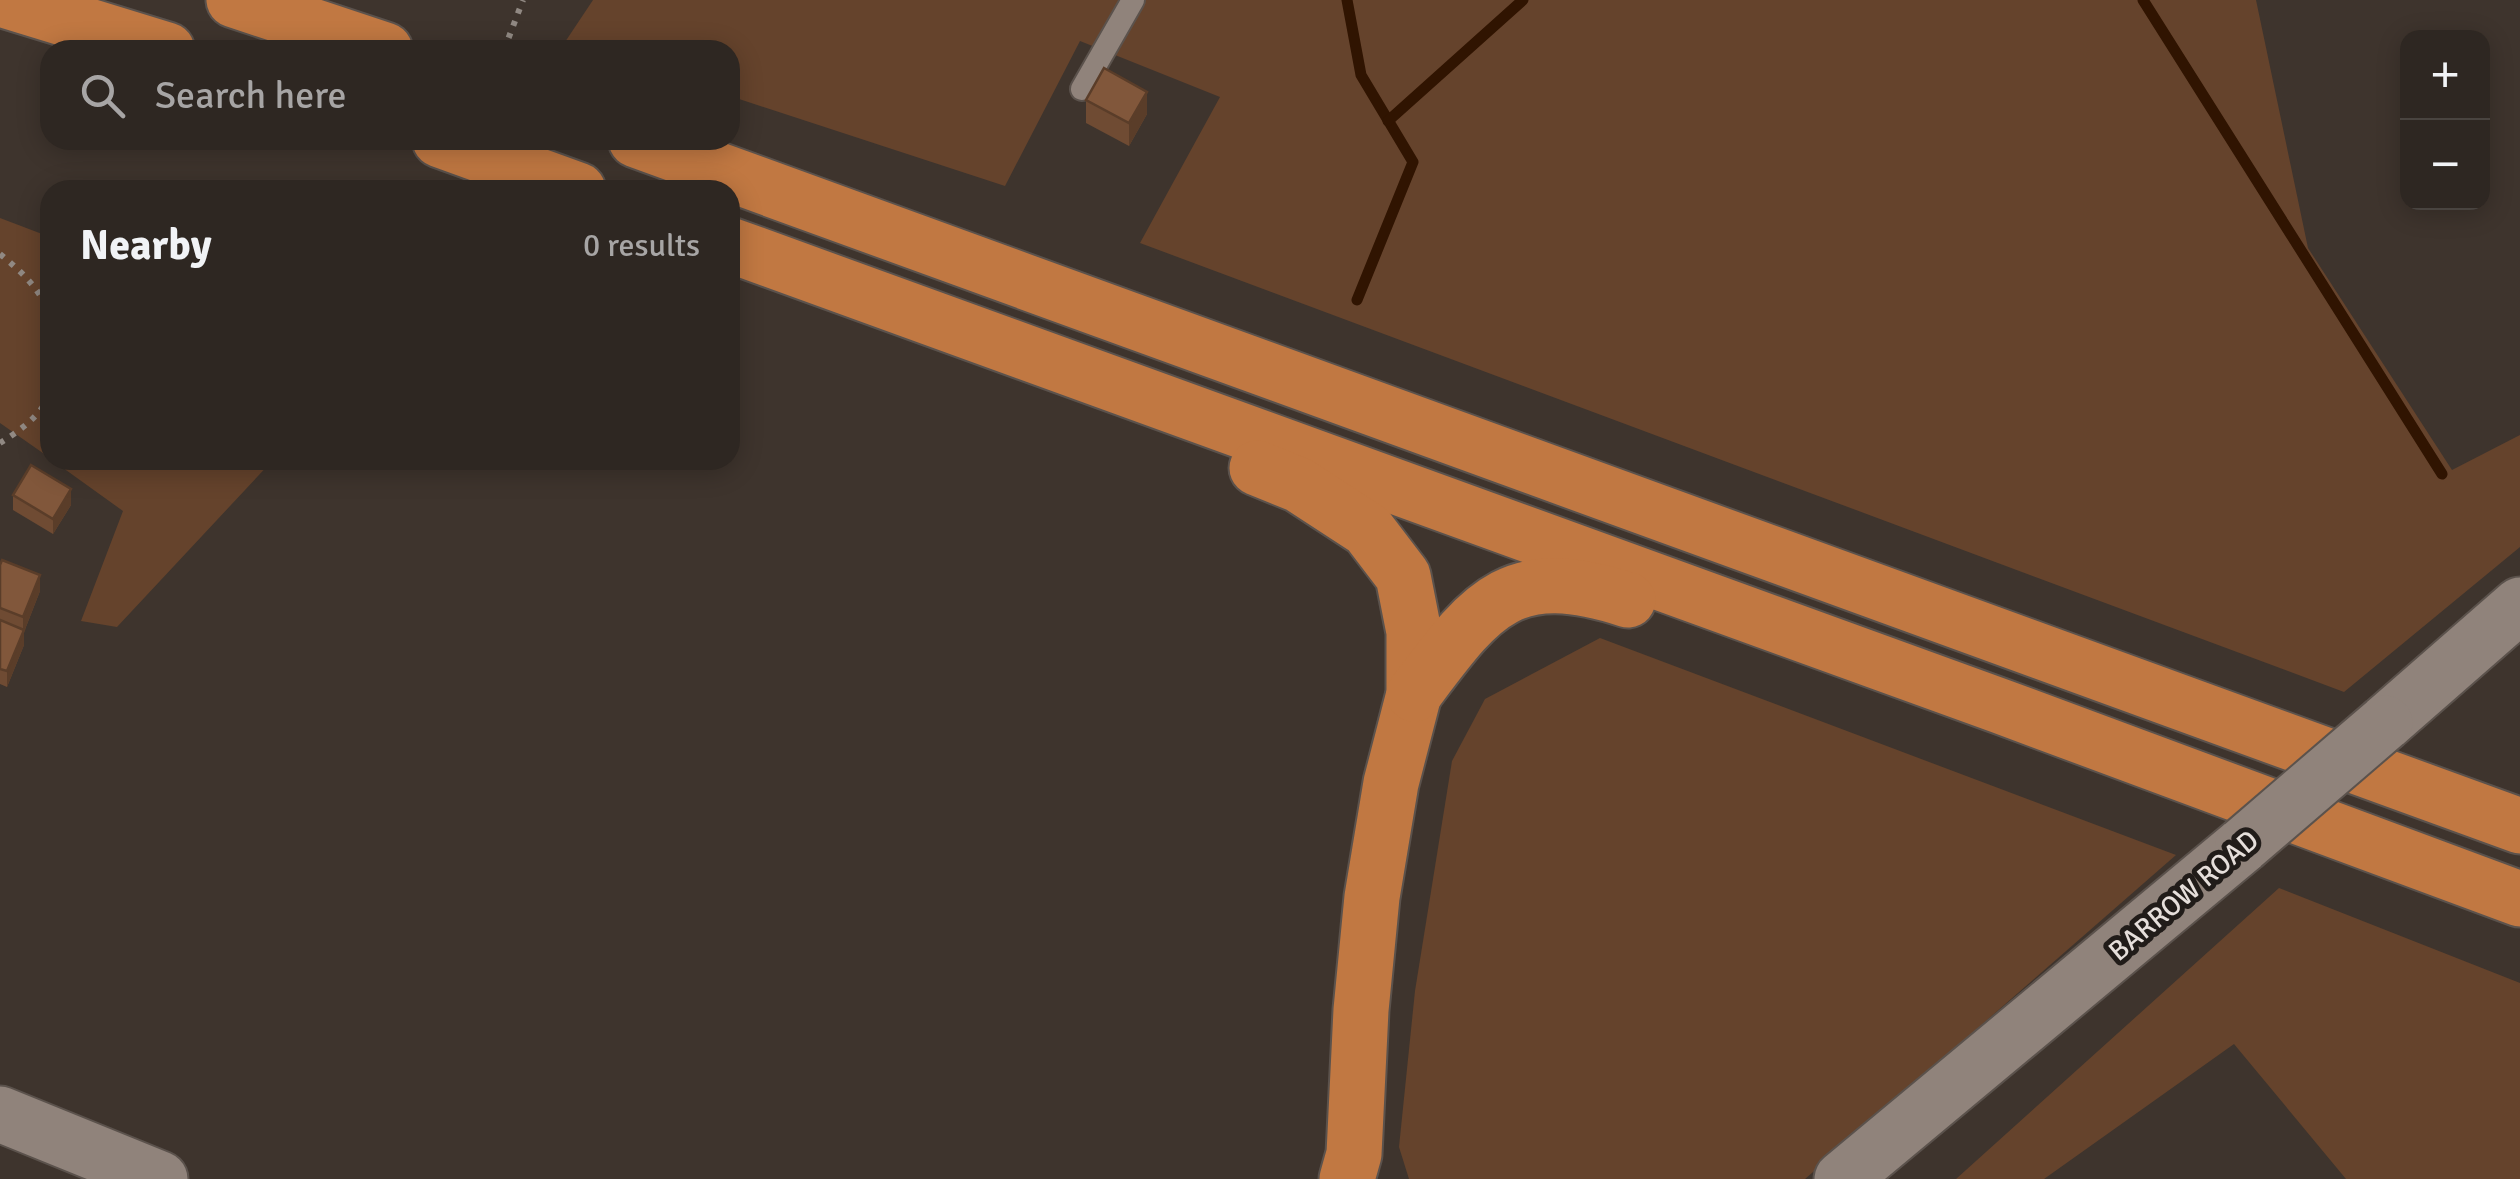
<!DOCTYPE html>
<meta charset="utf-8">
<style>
:root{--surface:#2e2722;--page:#3a332f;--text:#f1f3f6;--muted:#a7a5a5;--line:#494440}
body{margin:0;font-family:Signika,sans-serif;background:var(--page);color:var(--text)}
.controls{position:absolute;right:30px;top:30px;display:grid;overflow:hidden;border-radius:20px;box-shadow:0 5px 25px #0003}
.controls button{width:90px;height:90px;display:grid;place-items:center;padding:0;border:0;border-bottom:2px solid var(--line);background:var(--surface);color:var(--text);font:50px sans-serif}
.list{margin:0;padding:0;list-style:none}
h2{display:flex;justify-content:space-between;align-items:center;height:130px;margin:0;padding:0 40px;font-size:42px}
h2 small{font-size:32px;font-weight:400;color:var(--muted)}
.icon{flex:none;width:55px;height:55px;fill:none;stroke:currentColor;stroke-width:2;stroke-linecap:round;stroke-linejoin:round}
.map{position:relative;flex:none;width:2520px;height:1179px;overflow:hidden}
.search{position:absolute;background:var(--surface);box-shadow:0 5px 25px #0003;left:40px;top:40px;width:700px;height:110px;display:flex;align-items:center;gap:25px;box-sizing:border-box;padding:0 35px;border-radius:30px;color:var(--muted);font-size:38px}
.panel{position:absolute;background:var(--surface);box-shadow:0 5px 25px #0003;left:40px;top:180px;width:700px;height:290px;border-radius:30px}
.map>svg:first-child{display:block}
.green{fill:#65432c}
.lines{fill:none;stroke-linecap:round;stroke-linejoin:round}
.stream{stroke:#301401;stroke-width:11}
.service-casing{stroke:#5b524c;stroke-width:26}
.tertiary-casing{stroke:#5b524c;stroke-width:59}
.trunk-casing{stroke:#5b524c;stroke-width:59}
.path{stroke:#918983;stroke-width:6;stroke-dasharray:5 8;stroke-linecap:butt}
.service{stroke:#90837b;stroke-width:22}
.tertiary{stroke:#90837b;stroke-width:55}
.trunk{stroke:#c17842;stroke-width:55}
.tertiary-bridge-casing{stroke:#5b524c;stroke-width:59;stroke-linecap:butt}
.tertiary-bridge{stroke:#90837b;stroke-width:55}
.wall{fill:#6f4b33}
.shaded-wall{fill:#5a3d29}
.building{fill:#81573b;stroke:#5a3d29;stroke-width:2.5}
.labels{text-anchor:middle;stroke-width:10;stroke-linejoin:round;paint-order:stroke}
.street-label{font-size:28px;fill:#e6dfdb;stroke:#211c19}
</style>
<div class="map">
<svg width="2520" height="1179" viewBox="0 0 2520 1179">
<rect width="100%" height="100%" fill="#3e342d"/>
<g class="green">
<polygon points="593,0 2256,0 2308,248 2452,470 2520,435 2520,547 2344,692 1140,243 1220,97 1080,41 1005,186 730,96 730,50 590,50 565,42"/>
<polygon points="0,218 50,237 50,458 0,423"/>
<polygon points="52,460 273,460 117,627 81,621 123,511"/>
<polygon points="1600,638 2176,855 1805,1179 1409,1179 1399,1147 1415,991 1452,761 1485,699"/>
<polygon points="2279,888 2520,983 2520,1179 2346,1179 2234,1044 2044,1179 1956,1179"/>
</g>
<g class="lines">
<g class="stream">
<polyline points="1347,0 1361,75 1413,162 1357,300"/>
<polyline points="2143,0 2442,474"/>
<polyline points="1388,121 1523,0"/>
</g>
<g class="service-casing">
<polyline id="service" points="1082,89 1133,0"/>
</g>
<g class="tertiary-casing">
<g id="tertiary">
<polyline points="2385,723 2520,605"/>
<polyline points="0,1114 160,1179"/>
<polyline points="1842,1179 2243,845"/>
</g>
</g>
<g class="trunk-casing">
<g id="trunk">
<polyline points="4,0 167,50"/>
<polyline points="234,0 385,50"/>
<polyline points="440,140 578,190"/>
<polyline points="636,140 2520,826"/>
<polyline points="730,245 2000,706 2520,899"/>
<polyline points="1257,468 1299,485 1368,530 1403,576 1414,632 1414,694 1391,783 1372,897 1361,1010 1354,1154 1347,1179"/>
<path d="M1414,694C1481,605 1509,561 1628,600"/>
</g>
</g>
<g class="path">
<polyline points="504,50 523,0"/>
<path d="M0,254C22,272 40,289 50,315"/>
<path d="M0,443C18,432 44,414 50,392"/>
</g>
<use href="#service" class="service"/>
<use href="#tertiary" class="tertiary"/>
<use href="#trunk" class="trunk"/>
<g class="tertiary-bridge-casing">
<polyline id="tertiary-bridge" points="2243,845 2385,723"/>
</g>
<use href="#tertiary-bridge" class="tertiary-bridge"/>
</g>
<g class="wall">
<polygon points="1086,100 1147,114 1129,146 1086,123"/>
<polygon points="13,495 71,505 53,534 13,510"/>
<polygon points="0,565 40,591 24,632 24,645 7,687 0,684"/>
</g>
<g class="shaded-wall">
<polygon points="1147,92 1147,114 1129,146 1129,123"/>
<polygon points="71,489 71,505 53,534 53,519"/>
<polygon points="40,575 40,591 24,632 24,645 7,687 7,671 23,630 23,617"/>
</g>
<g class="building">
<polygon points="1104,68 1147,92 1129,123 1086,100"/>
<polygon points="31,465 71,489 53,519 13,495"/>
<polygon points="2,560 40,575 23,617 0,608 0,565"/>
<polygon points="0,620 24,630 7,671 0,669"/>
</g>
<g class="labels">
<g class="street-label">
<text transform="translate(2183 895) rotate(-40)" y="10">BARROW ROAD</text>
</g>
</g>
</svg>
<div class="controls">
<button>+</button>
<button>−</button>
</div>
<div class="search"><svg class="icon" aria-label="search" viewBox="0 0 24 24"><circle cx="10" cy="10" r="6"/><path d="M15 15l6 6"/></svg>Search here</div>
<section class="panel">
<h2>Nearby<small>0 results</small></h2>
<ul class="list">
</ul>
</section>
</div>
